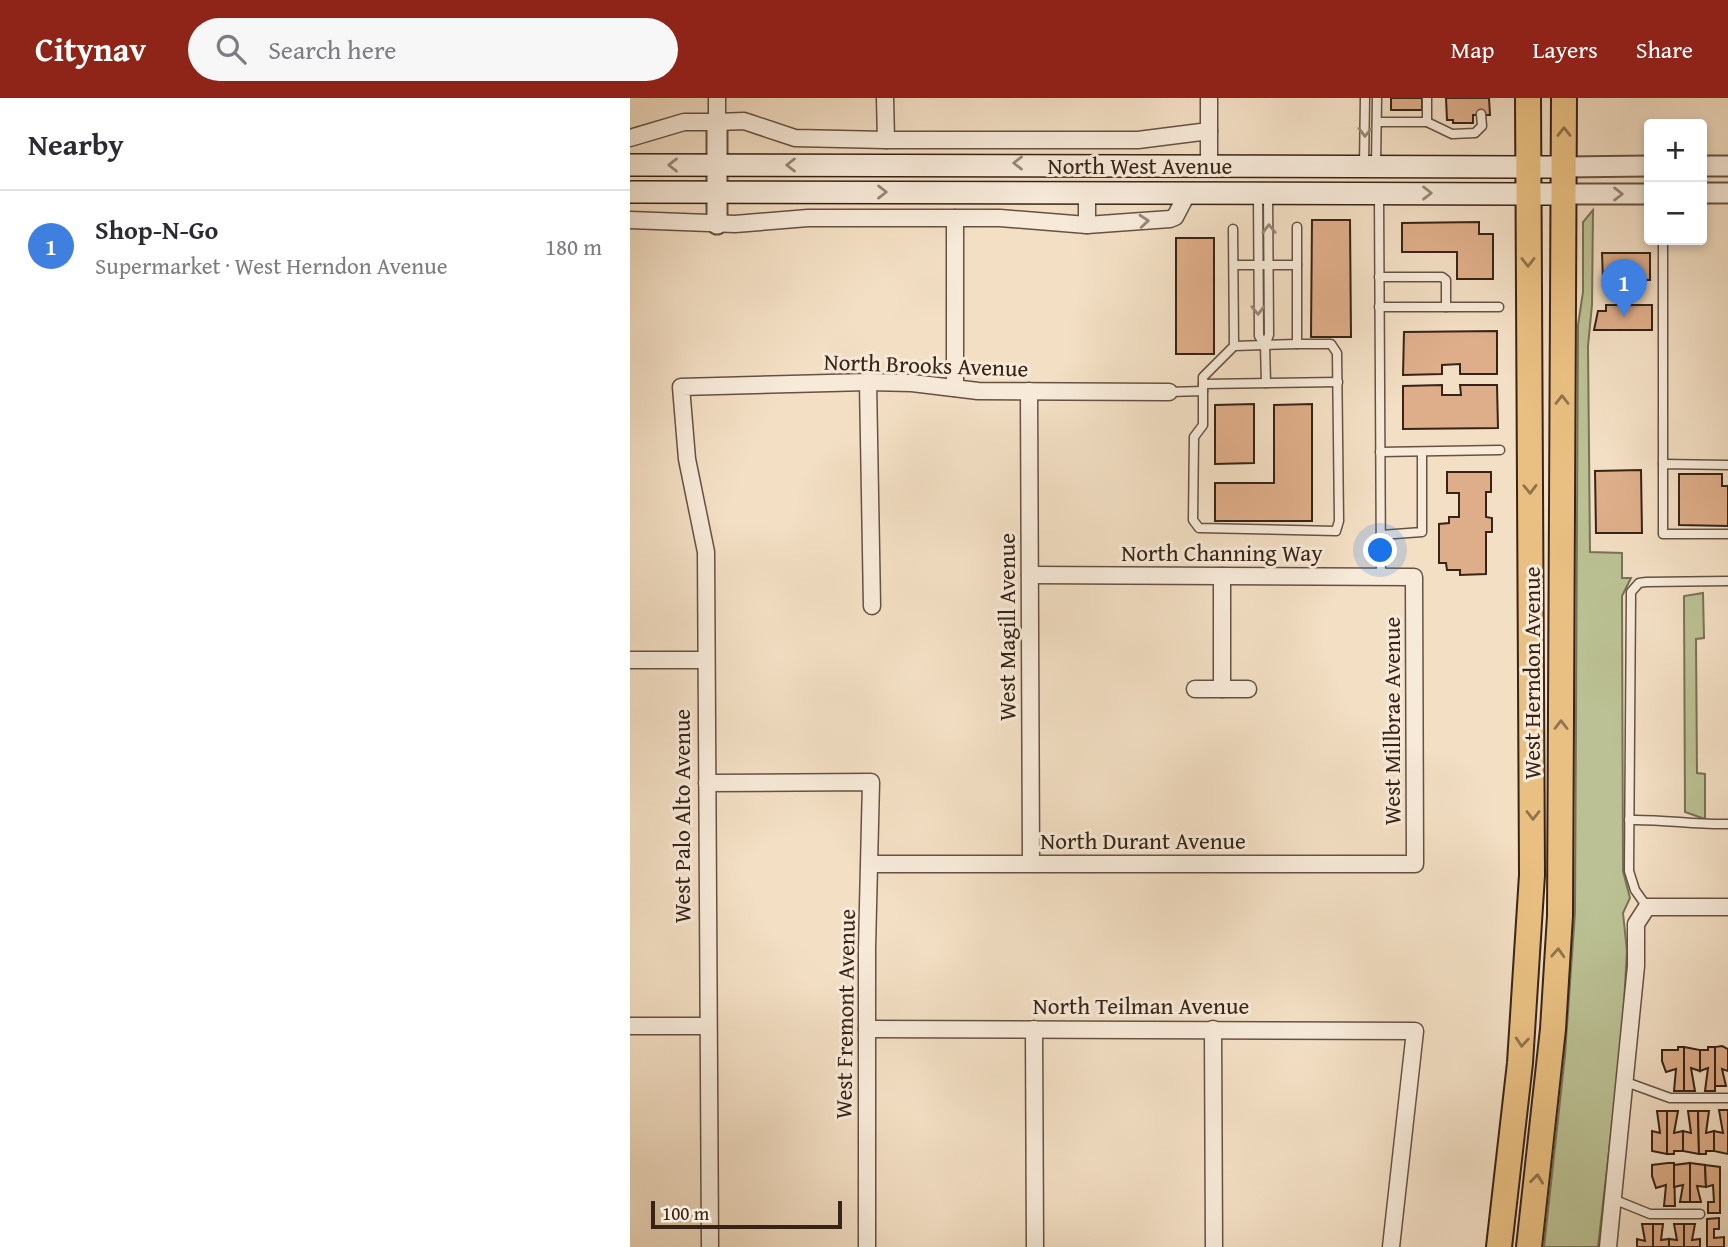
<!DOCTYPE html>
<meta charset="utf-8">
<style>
:root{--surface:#fff;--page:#f7f7f7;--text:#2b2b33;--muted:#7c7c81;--line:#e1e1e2;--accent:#8f2418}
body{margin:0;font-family:"Gentium Book Plus",serif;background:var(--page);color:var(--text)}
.controls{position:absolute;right:21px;top:21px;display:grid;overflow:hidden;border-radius:7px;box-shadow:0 4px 10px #0003}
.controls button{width:63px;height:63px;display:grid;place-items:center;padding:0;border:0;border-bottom:2px solid var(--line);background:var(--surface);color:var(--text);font:35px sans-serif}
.scale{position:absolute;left:21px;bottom:18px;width:191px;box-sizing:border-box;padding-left:7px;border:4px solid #372317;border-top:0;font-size:19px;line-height:24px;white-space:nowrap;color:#372317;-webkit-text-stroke:5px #f7ead9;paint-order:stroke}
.you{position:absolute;left:751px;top:453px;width:24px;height:24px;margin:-18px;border:5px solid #fff;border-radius:50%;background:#1a73e8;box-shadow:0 0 0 10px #1a73e833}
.badge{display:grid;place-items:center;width:46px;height:46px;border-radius:50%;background:var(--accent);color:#fff;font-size:23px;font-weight:700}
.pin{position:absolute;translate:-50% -58px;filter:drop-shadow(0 2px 4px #0008)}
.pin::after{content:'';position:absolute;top:37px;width:24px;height:21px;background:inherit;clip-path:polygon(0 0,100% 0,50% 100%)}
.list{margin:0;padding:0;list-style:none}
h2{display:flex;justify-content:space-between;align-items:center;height:91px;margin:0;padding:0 28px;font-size:30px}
h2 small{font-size:23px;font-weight:400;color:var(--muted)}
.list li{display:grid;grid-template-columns:46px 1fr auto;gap:21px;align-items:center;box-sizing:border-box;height:112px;padding:0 28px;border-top:2px solid var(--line)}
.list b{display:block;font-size:26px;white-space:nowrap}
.list p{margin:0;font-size:23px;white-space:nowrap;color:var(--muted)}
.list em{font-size:23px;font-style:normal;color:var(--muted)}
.icon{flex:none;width:38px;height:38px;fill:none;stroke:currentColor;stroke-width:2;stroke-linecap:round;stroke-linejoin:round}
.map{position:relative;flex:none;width:1098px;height:1149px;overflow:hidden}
header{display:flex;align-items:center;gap:42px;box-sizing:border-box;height:98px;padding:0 35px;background:var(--accent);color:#fff}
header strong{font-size:33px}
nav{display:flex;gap:38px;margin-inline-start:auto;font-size:24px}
.search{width:490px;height:63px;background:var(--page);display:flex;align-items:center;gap:18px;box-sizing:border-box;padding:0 24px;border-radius:38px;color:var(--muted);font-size:26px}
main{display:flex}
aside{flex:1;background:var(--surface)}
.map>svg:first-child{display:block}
.green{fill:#bbc194;stroke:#797256;stroke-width:2}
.building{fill:#dead89;stroke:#372317;stroke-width:2}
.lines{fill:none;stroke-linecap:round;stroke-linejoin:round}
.service-casing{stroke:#665242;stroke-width:11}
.minor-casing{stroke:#665242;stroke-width:19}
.tertiary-casing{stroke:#665242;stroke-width:23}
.secondary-casing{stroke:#372317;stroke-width:24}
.primary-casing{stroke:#372317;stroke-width:28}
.service{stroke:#f7ead9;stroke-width:8}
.minor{stroke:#f7ead9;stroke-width:16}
.tertiary{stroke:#f7ead9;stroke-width:19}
.secondary{stroke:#f7ead9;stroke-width:21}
.primary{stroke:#eac082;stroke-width:24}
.oneway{stroke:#978678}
.oneway2{stroke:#90724c}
.labels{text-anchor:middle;stroke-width:6;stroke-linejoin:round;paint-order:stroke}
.street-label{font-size:23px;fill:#372317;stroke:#f7ead9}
</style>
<header>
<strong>Citynav</strong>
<div class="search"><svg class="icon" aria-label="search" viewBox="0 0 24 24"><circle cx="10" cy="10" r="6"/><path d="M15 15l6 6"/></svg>Search here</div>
<nav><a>Map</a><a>Layers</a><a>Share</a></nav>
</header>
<main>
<aside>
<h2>Nearby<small></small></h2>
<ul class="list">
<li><span class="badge" style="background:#3f7fe0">1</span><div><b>Shop-N-Go</b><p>Supermarket · West Herndon Avenue</p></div><em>180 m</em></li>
</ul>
</aside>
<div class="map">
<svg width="1098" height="1149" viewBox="0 0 1098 1149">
<rect width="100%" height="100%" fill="#f3dfc4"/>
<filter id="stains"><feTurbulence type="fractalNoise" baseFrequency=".00286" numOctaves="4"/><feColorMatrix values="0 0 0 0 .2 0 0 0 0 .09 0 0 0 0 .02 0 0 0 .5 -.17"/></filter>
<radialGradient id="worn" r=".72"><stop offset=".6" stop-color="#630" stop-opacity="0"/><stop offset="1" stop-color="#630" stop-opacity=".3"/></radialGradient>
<g class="green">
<polygon points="963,112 962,207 958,248 960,454 992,455 992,480 1001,480 992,498 993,773 1000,800 993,815 997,853 992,941 968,1149 914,1149 935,957 945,814 948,227 953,194 953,124"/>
<polygon points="1073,495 1074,540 1066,541 1067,675 1075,676 1075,721 1055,714 1054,498"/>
</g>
<g class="building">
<rect x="761" y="0" width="31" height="12"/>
<polygon points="816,0 859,0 860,17 843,17 843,25 823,25 823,22 817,22"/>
<polygon points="682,122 720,122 721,239 681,239"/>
<polygon points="849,124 849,136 863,136 863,181 827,181 827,154 772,154 772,125"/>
<rect x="546" y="140" width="38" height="116"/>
<polygon points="972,155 1020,155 1020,182 973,182"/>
<polygon points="976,207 1022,207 1022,232 964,232 968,213 976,213"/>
<polygon points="867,233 867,276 830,276 830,266 812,267 812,276 773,277 774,234"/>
<polygon points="812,287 812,297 831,297 830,287 867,287 868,330 773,331 773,288"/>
<polygon points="624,306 624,365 585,366 585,307"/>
<polygon points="682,306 682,423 585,423 585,385 644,385 644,307"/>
<polygon points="1011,372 1012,435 966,435 965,373"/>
<polygon points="817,374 861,374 861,394 856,394 856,419 862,420 862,434 856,434 856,476 830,477 830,472 817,472 816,465 809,465 809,426 819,425 819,419 829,419 829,395 817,395"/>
<polygon points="1049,376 1092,376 1092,388 1098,388 1098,428 1049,427"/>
<polygon points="1092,948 1098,951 1098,973 1092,971 1096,988 1085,988 1085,949"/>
<polygon points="1048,949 1054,949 1054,993 1044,993 1046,971 1036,974 1032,963 1032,952 1048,952"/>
<polygon points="1054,949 1070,952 1070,973 1061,970 1065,993 1054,993"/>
<polygon points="1078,949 1085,949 1085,993 1075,993 1078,970 1070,973 1070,952 1078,952"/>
<polygon points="1089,1012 1098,1012 1098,1056 1084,1053 1084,1033 1093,1035"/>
<polygon points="1027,1013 1037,1013 1037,1056 1022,1053 1022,1033 1030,1035"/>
<polygon points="1037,1013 1048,1013 1044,1035 1053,1033 1053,1053 1044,1053 1044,1056 1037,1056"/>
<polygon points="1058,1013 1068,1013 1069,1056 1053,1053 1053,1033 1061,1035"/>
<polygon points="1068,1013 1079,1013 1076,1035 1084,1033 1084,1053 1076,1053 1076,1056 1069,1056"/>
<polygon points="1038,1065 1044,1065 1045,1108 1034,1108 1036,1087 1026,1090 1022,1078 1022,1067"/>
<polygon points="1060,1065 1075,1067 1076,1089 1067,1088 1071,1104 1060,1104"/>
<polygon points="1060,1065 1060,1104 1050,1104 1053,1087 1044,1089 1044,1067"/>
<polygon points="1075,1067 1090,1069 1090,1115 1078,1115 1078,1104 1084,1104 1083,1087 1076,1089"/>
<polygon points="1089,1120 1089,1131 1084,1131 1084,1140 1094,1139 1094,1149 1077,1149 1077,1121"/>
<polygon points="1012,1126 1023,1126 1023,1149 1007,1149 1007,1141 1015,1143"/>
<polygon points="1023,1126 1033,1126 1031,1142 1039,1141 1039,1149 1023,1149"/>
<polygon points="1044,1126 1054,1126 1054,1149 1039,1149 1039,1141 1047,1142"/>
<polygon points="1054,1126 1065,1126 1062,1142 1070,1141 1070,1149 1054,1149"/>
</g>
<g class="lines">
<g class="service-casing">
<g id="service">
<polyline points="797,0 797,24"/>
<polyline points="747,24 797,24 822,36 845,35 852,28 851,16"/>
<polyline points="734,67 735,0"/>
<polyline points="746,67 747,0"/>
<polyline points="628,98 629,238 635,247"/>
<polyline points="749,98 751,479"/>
<polyline points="1033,142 1033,366"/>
<polyline points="604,167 667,167"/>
<polyline points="749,179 812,179 816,182 816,209"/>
<polyline points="749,209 869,209"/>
<polyline points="604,248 667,246"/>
<polyline points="636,285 635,247 639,237 638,97"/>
<polyline points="573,286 708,284"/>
<polyline points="573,293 573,279 604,248 603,131"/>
<polyline points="539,294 573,293 573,327 564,339 563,422 569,430 706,433 709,423 707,255 701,246 667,246 667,129"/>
<polyline points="750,354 870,352"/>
<polyline points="1098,367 1033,366 1033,436 1098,436"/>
<polyline points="751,437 792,434 792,354"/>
<path d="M999,722C1033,721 1065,727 1098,726"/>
<polyline points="1017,809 1005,792 999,773 1001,494 1009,485 1016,484 1098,483"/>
<polyline points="996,984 1040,1000 1098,1000"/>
<polyline points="983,1101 1020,1116 1070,1116"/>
</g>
</g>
<g class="minor-casing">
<g id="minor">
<polyline points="255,0 256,42"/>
<polyline points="579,0 579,67"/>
<polyline points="87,24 87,0"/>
<polyline points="0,40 54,24 87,24 114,23 165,40 256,42 508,42 579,33"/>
<polyline points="0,122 105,126 178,120 370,120 457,127 540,121 545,119 557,96"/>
<polyline points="457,127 457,94"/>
<polyline points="238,284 242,508"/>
<polyline points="325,290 325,120"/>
<polyline points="399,293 401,765"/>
<polyline points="592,478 592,591"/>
<polyline points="0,562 76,562"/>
<polyline points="565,591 618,591"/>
<polyline points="77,685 241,684 237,850 237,1149"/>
<polyline points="241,766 785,766 784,479 400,477"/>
<polyline points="0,928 77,928"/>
<polyline points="237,931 785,933 761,1149"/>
<polyline points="404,931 405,1149"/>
<polyline points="583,931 584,1149"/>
<polyline points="80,1149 76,454 57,361 51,289 238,284 282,285 348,293 539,294"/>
<polyline points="978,1149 1006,868 1006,826 1017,809 1098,809"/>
</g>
</g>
<g class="tertiary-casing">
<g id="tertiary">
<polyline points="87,24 87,126"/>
<polyline points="1072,68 1098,68"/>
<polyline points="934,69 1019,68"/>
<polyline points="1072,95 1098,95"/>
<polyline points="934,96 1019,96"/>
</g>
</g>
<g class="secondary-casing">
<g id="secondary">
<polyline points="0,67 934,69"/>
<polyline points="0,94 934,96"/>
</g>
</g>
<g class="primary-casing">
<g id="primary">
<polyline points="869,1149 890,965 902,777 898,0"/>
<polyline points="899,1149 923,931 930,818 934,0"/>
</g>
</g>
<use href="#service" class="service"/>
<use href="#minor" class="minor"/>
<use href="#tertiary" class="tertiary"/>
<use href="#secondary" class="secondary"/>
<use href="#primary" class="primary"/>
</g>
<defs><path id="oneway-chevron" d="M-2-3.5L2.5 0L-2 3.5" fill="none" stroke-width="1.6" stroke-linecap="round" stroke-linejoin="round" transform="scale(1.75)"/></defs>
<g class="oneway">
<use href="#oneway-chevron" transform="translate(735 34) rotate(91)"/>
<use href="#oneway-chevron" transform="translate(388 65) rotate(-180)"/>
<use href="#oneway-chevron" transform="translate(43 67) rotate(-180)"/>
<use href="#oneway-chevron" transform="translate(161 67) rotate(-180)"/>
<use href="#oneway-chevron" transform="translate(252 94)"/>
<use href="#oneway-chevron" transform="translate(797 95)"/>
<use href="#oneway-chevron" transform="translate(988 96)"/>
<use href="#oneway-chevron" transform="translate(514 123) rotate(-5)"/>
<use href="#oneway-chevron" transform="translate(639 131) rotate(-91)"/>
<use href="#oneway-chevron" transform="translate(628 212) rotate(89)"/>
</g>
<g class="oneway2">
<use href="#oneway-chevron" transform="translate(934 34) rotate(-90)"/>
<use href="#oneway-chevron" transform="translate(898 164) rotate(90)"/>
<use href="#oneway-chevron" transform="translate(932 302) rotate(-90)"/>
<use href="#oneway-chevron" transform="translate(900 391) rotate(89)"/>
<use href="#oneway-chevron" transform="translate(931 627) rotate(-90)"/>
<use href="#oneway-chevron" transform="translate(903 717) rotate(90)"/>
<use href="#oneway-chevron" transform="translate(928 855) rotate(-87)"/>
<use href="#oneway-chevron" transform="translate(892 944) rotate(95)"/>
<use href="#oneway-chevron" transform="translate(907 1081) rotate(-83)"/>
</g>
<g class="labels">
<g class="street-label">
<text x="510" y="76">North West Avenue</text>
<text transform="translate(296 267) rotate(2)" y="8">North Brooks Avenue</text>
<text x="592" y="463">North Channing Way</text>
<text transform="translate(377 529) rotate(-90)" y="8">West Magill Avenue</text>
<text transform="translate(902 575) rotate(-90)" y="8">West Herndon Avenue</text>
<text transform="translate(762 623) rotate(-90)" y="8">West Millbrae Avenue</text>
<text transform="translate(52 718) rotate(-90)" y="8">West Palo Alto Avenue</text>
<text x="513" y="751">North Durant Avenue</text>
<text x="511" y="916">North Teilman Avenue</text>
<text transform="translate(215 916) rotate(-89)" y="8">West Fremont Avenue</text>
</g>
</g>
<rect width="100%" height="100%" filter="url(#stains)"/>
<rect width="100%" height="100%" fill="url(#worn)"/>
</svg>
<div class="controls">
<button>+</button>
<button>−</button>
</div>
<div class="scale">100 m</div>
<div class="you"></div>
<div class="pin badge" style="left:994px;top:219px;background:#3f7fe0">1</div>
</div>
</main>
